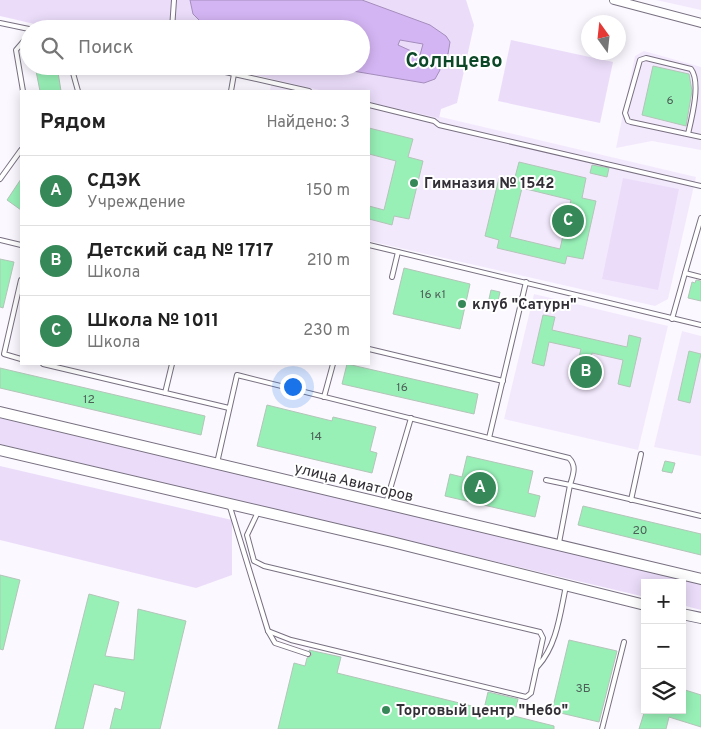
<!DOCTYPE html>
<html lang="ru">
<meta charset="utf-8">
<style>
:root{--surface:#fff;--page:#f6f6f6;--text:#222;--muted:#767676;--line:#e0e0e0;--accent:#378859}
body{margin:0;font-family:Overpass,sans-serif;background:var(--page);color:var(--text)}
.controls{position:absolute;right:15px;bottom:15px;display:grid;overflow:hidden;border-radius:0px;box-shadow:0 2px 12px #0003}
.controls button{width:45px;height:45px;display:grid;place-items:center;padding:0;border:0;border-bottom:1px solid var(--line);background:var(--surface);color:var(--text);font:25px sans-serif}
.compass{position:absolute;left:581px;top:15px;width:45px;height:45px;border-radius:50%;background:var(--surface);box-shadow:0 2px 12px #0003;rotate:345deg}
.you{position:absolute;left:292px;top:386px;width:18px;height:18px;margin:-12px;border:4px solid #fff;border-radius:50%;background:#1a73e8;box-shadow:0 0 0 8px #1a73e833}
.badge{display:grid;place-items:center;width:32px;height:32px;border-radius:50%;background:var(--accent);color:#fff;font-size:16px;font-weight:700}
.pin{position:absolute;translate:-50% -50%;border:2px solid #fff;box-shadow:0 1px 5px #0006}
.list{margin:0;padding:0;list-style:none}
h2{display:flex;justify-content:space-between;align-items:center;height:65px;margin:0;padding:0 20px;font-size:21px}
h2 small{font-size:16px;font-weight:400;color:var(--muted)}
.list li{display:grid;grid-template-columns:32px 1fr auto;gap:15px;align-items:center;box-sizing:border-box;height:70px;padding:0 20px;border-top:1px solid var(--line)}
.list b{display:block;font-size:19px;white-space:nowrap}
.list p{margin:0;font-size:16px;white-space:nowrap;color:var(--muted)}
.list em{font-size:16px;font-style:normal;color:var(--muted)}
.icon{flex:none;width:28px;height:28px;fill:none;stroke:currentColor;stroke-width:2;stroke-linecap:round;stroke-linejoin:round}
.map{position:relative;flex:none;width:701px;height:729px;overflow:hidden}
.search{position:absolute;background:var(--surface);box-shadow:0 2px 12px #0003;left:20px;top:20px;width:350px;height:55px;display:flex;align-items:center;gap:12px;box-sizing:border-box;padding:0 18px;border-radius:28px;color:var(--muted);font-size:19px}
.panel{position:absolute;background:var(--surface);box-shadow:0 2px 12px #0003;left:20px;top:90px;width:350px;height:275px;border-radius:0px}
.map>svg:first-child{display:block}
.built{fill:#f3e9fd}
.green{fill:#ebddfa}
.water{fill:#d4b5f4;stroke:#a48dbb;fill-rule:evenodd}
.building{fill:#98f0b7;stroke:#b3c5b8;fill-rule:evenodd}
.lines{fill:none;stroke-linecap:round;stroke-linejoin:round}
.service-casing{stroke:#787080;stroke-width:6}
.minor-casing{stroke:#787080;stroke-width:10}
.tertiary-casing{stroke:#787080;stroke-width:12}
.service{stroke:#fff;stroke-width:4}
.minor{stroke:#fff;stroke-width:8}
.tertiary{stroke:#fff;stroke-width:10}
.poi-dot{fill:#378859;stroke:#fff;stroke-width:2}
.labels{text-anchor:middle;stroke-width:4;stroke-linejoin:round;paint-order:stroke}
.number-label{font-size:12px;fill:#4c5f56}
.poi-label{font-size:15px;font-weight:bold;fill:#332f36;stroke:#fff;text-anchor:start}
.street-label{font-size:15px;fill:#332f36;stroke:#fff}
.district-label{font-size:20px;font-weight:bold;fill:#0c4828;stroke:#fff}
</style>
<div class="map">
<svg width="701" height="729" viewBox="0 0 701 729">
<rect width="100%" height="100%" fill="#fbf8ff"/>
<g class="built">
<polygon points="656,0 701,0 701,10"/>
<polygon points="644,51 701,67 701,150 652,141 616,148 635,56"/>
<polygon points="273,78 330,91 270,90"/>
<polygon points="369,100 696,177 668,299 655,306 369,241"/>
<polygon points="534,294 668,326 638,450 504,419"/>
<polygon points="682,331 701,336 701,456 654,447"/>
</g>
<g class="green">
<polygon points="0,0 466,0 474,25 457,103 441,109 439,118 369,102 369,91 324,91 216,66 361,66 361,29 56,29 0,16"/>
<polygon points="511,40 613,62 600,123 498,101"/>
<polygon points="623,178 679,189 658,290 602,279"/>
<polygon points="0,418 701,584 701,610 682,605 682,583 645,583 645,597 0,444"/>
<polygon points="0,466 232,520 232,575 196,588 0,540"/>
</g>
<path class="water" d="M190,0H362L430,25L446,36L450,42L448,54L442,56L438,64L440,70L435,79L424,83L335,68L329,66H361V29H208L193,14ZM400,40L423,44L420,55L398,45Z"/>
<g class="building">
<polygon points="35,66 57,66 61,91 40,91"/>
<polygon points="653,66 689,74 692,91 686,126 642,115"/>
<polygon points="369,128 413,139 408,157 423,161 409,219 394,216 392,225 369,219 369,206 384,210 396,161 369,154"/>
<path d="M519,162L586,178L582,198L596,201L583,259L567,256L565,264L497,248L499,240L485,236L499,178L514,181ZM522,188L571,200L560,249L510,237Z"/>
<polygon points="592,165 609,168 607,177 590,173"/>
<polygon points="21,179 21,210 7,200"/>
<polygon points="0,259 14,262 3,308 0,307"/>
<polygon points="404,268 470,284 460,329 393,314"/>
<polygon points="696,280 701,281 701,301 688,298 692,282 695,283"/>
<polygon points="491,290 500,292 498,301 489,299"/>
<polygon points="543,315 555,317 552,330 627,347 629,335 641,338 630,387 618,384 623,360 592,353 587,376 575,374 581,349 549,342 544,366 532,363"/>
<polygon points="689,351 701,354 690,403 678,400"/>
<polygon points="347,364 478,394 474,414 342,384"/>
<polygon points="0,368 205,416 201,435 0,388"/>
<polygon points="267,405 332,421 333,417 376,427 370,451 377,453 372,473 257,446"/>
<polygon points="467,456 533,471 528,493 540,496 535,517 445,496 450,474 462,477"/>
<polygon points="665,461 675,463 672,473 662,471"/>
<polygon points="583,506 701,534 701,555 578,525"/>
<polygon points="0,575 20,580 3,650 0,649"/>
<polygon points="89,594 119,602 105,656 134,660 138,609 186,621 160,729 110,729 115,708 121,710 125,692 94,684 83,729 55,729"/>
<polygon points="569,640 617,651 599,722 552,711"/>
<polygon points="309,650 341,657 337,673 484,709 488,692 518,699 514,716 554,726 554,729 278,729 294,663 305,666 307,658 312,655"/>
<polygon points="682,689 701,695 701,727 669,717 666,729 639,729 645,710 682,710"/>
</g>
<g class="lines">
<g class="service-casing">
<g id="service">
<polyline points="0,23 29,29"/>
<polyline points="172,29 174,0"/>
<polyline points="71,66 78,91"/>
<polyline points="200,66 234,74"/>
<polyline points="23,91 16,50 29,35"/>
<polyline points="231,91 234,74 309,91"/>
<polyline points="369,105 434,121 439,125 701,186"/>
<path d="M688,134C692,117 701,82 691,69L646,58L640,60L625,113L628,121L631,122L701,137"/>
<polyline points="0,179 21,150"/>
<polyline points="0,240 21,245"/>
<polyline points="369,245 701,325"/>
<polyline points="685,273 701,218"/>
<polyline points="392,277 398,252"/>
<polyline points="21,280 4,354 21,359"/>
<polyline points="672,319 685,273 701,277"/>
<polyline points="369,349 503,381"/>
<polyline points="43,364 229,408"/>
<polyline points="165,393 172,364"/>
<polyline points="324,397 333,364"/>
<polyline points="489,438 526,282"/>
<path d="M217,463L237,375L569,458C577,466 573,475 570,485L546,480"/>
<polyline points="631,500 641,454"/>
<polyline points="386,503 411,418"/>
<polyline points="230,507 268,631 275,643 308,654"/>
<polyline points="258,512 247,535 254,561 264,566 540,632 543,638 531,693 526,697 291,640 268,631"/>
<polyline points="559,543 570,485 701,516"/>
<path d="M538,666C557,645 560,614 566,586"/>
<polyline points="602,729 624,642"/>
</g>
</g>
<g class="minor-casing">
<polyline id="minor" points="614,0 701,23"/>
</g>
<g class="tertiary-casing">
<g id="tertiary">
<polyline points="0,412 701,579"/>
<polyline points="0,450 392,542 645,605"/>
<polyline points="682,614 701,618"/>
</g>
</g>
<use href="#service" class="service"/>
<use href="#minor" class="minor"/>
<use href="#tertiary" class="tertiary"/>
</g>
<g class="poi-dot">
<circle cx="414" cy="183" r="5"/>
<circle cx="462" cy="304" r="5"/>
<circle cx="386" cy="710" r="5"/>
</g>
<g class="labels">
<g class="number-label">
<text x="670" y="104">6</text>
<text x="433" y="298">16 к1</text>
<text x="402" y="391">16</text>
<text x="89" y="403">12</text>
<text x="316" y="440">14</text>
<text x="640" y="534">20</text>
<text x="583" y="692">3Б</text>
</g>
<g class="poi-label">
<text x="424" y="188">Гимназия № 1542</text>
<text x="472" y="309">клуб "Сатурн"</text>
<text x="396" y="715">Торговый центр "Небо"</text>
</g>
<g class="street-label">
<text transform="translate(354 482) rotate(14)" y="5">улица Авиаторов</text>
</g>
<g class="district-label">
<text x="454" y="67">Солнцево</text>
</g>
</g>
</svg>
<div class="controls">
<button>+</button>
<button>−</button>
<button><svg class="icon" aria-label="layers" viewBox="0 0 24 24"><path d="M12 4l9 5-9 5-9-5zM3 14l9 5 9-5"/></svg></button>
</div>
<svg class="compass" viewBox="-18 -18 36 36"><path d="M0-13l5 13h-10z" fill="#e53935"/><path d="M0 13l5-13h-10z" fill="#767676"/></svg>
<div class="you"></div>
<div class="pin badge" style="left:480px;top:488px">A</div>
<div class="pin badge" style="left:586px;top:372px">B</div>
<div class="pin badge" style="left:568px;top:221px">C</div>
<div class="search"><svg class="icon" aria-label="search" viewBox="0 0 24 24"><circle cx="10" cy="10" r="6"/><path d="M15 15l6 6"/></svg>Поиск</div>
<section class="panel">
<h2>Рядом<small>Найдено: 3</small></h2>
<ul class="list">
<li><span class="badge">A</span><div><b>СДЭК</b><p>Учреждение</p></div><em>150 m</em></li>
<li><span class="badge">B</span><div><b>Детский сад № 1717</b><p>Школа</p></div><em>210 m</em></li>
<li><span class="badge">C</span><div><b>Школа № 1011</b><p>Школа</p></div><em>230 m</em></li>
</ul>
</section>
</div>
